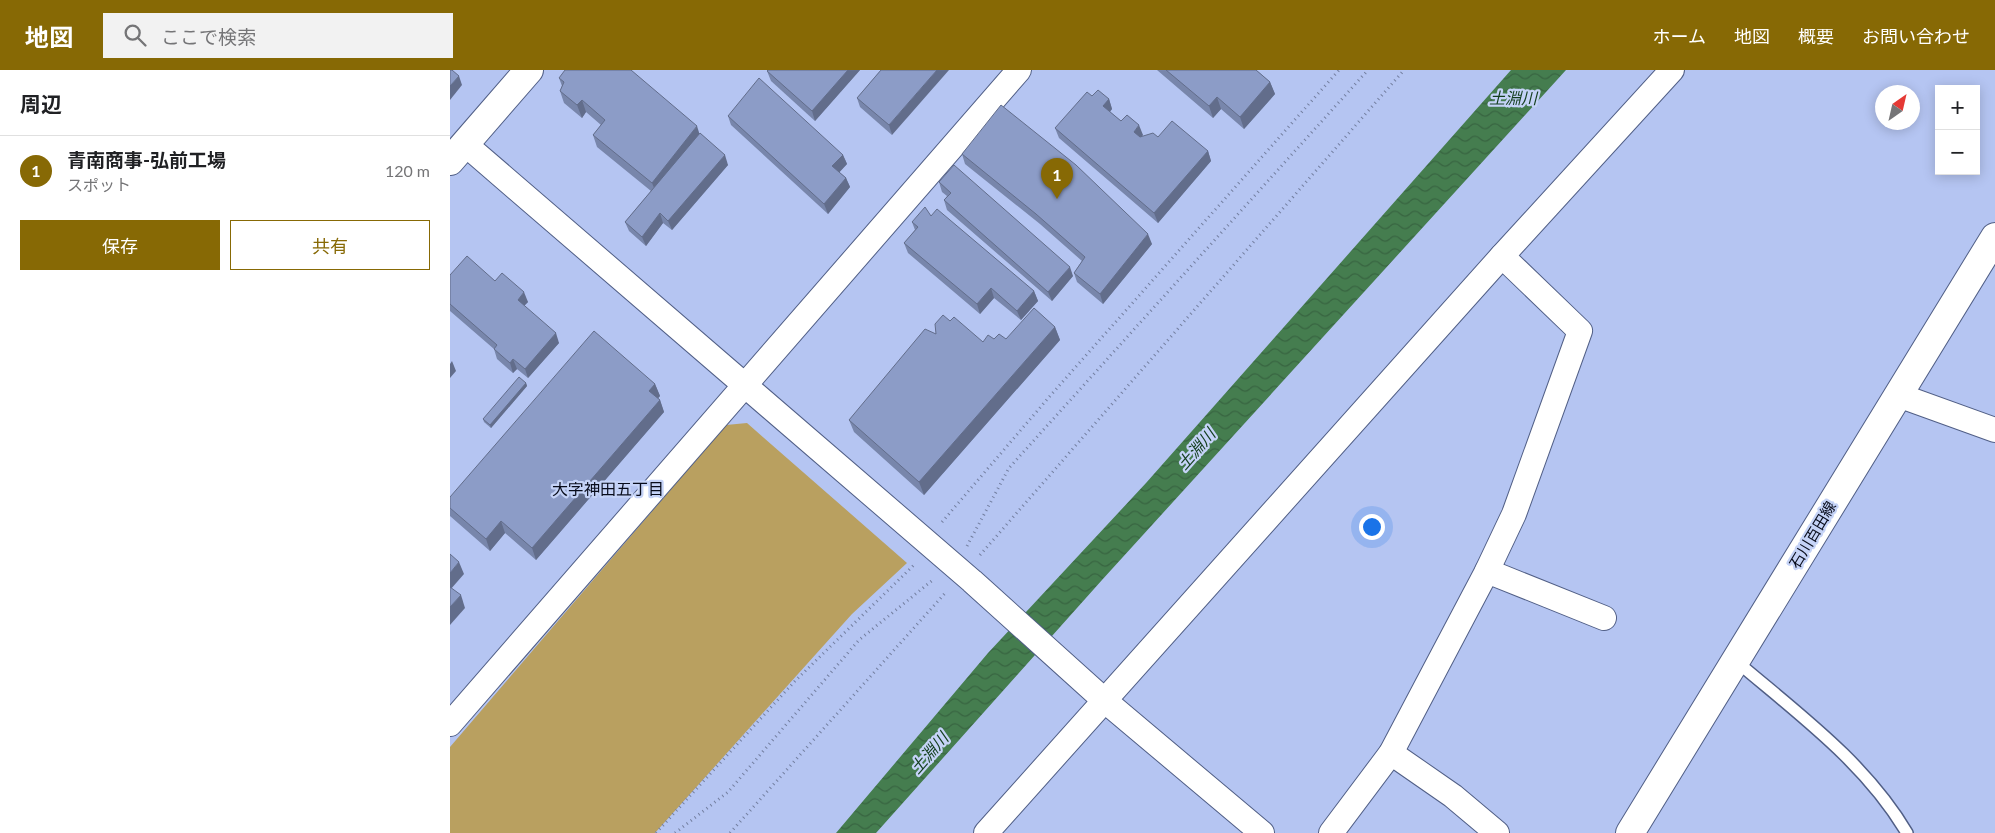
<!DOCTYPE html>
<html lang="ja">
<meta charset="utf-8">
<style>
:root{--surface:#fff;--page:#f2f2f2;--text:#202124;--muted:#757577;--line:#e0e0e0;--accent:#876905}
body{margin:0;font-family:Lato,"Noto Sans JP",sans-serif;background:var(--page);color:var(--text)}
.controls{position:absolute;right:15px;top:15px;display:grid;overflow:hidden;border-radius:0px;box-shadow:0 2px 12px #0003}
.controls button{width:45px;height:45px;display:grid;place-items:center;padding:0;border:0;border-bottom:1px solid var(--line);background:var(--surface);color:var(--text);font:25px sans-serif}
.compass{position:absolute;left:1425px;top:15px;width:45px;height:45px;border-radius:50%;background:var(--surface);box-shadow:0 2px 12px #0003;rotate:34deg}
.you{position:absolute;left:921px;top:456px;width:18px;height:18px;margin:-12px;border:4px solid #fff;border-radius:50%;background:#1a73e8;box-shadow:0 0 0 8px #1a73e833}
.badge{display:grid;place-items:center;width:32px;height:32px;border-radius:50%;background:var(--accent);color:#fff;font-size:16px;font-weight:700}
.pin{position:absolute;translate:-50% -41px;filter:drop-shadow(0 1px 2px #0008)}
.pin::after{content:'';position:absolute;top:26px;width:18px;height:15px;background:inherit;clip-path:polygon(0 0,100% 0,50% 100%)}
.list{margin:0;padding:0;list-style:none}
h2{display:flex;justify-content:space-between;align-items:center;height:65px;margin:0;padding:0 20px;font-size:21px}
h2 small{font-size:16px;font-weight:400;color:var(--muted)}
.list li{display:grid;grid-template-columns:32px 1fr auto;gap:15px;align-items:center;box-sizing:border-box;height:70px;padding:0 20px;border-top:1px solid var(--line)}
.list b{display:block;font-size:19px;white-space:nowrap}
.list p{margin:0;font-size:16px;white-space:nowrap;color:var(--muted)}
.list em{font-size:16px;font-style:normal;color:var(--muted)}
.actions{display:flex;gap:10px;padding:15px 20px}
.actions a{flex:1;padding:11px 0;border:1px solid var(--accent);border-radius:0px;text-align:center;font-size:18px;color:var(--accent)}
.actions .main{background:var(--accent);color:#fff}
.icon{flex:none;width:28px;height:28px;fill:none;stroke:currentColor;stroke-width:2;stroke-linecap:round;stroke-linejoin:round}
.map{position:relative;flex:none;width:1545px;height:763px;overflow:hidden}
header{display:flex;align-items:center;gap:30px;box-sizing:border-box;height:70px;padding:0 25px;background:var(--accent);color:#fff}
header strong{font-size:24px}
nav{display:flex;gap:28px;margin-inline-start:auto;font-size:18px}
.search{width:350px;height:45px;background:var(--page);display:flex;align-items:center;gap:12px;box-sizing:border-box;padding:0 18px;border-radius:0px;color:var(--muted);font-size:19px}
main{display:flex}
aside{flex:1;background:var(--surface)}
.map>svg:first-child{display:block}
.park{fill:#b9a060}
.water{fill:url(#water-waves)}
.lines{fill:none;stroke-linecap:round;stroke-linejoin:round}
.service-casing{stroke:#515f86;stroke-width:14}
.minor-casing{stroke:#515f86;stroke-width:26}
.tertiary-casing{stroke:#515f86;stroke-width:30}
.secondary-casing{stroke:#515f86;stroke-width:30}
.path{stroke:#737fa0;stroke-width:3;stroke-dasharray:1 4;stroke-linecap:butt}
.service{stroke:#fff;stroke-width:11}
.minor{stroke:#fff;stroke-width:24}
.tertiary{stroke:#fff;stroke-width:28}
.secondary{stroke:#fff;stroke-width:28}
.wall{fill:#7886ab}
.shaded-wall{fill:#626d8b}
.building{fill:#8c9cc7;stroke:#626d8b}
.labels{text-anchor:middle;stroke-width:4.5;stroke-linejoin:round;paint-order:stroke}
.street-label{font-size:15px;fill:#080c1b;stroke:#c5d3f7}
.water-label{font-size:16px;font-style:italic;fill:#133e1d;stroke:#c5d3f7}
.neighbourhood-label{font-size:16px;fill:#080c1b;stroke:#c5d3f7}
</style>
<header>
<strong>地図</strong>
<div class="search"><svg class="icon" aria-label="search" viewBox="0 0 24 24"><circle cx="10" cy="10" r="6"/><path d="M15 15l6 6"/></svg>ここで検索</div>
<nav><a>ホーム</a><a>地図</a><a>概要</a><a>お問い合わせ</a></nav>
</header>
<main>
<aside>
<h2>周辺<small></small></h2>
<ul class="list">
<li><span class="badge">1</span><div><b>青南商事-弘前工場</b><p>スポット</p></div><em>120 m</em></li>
</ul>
<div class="actions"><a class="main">保存</a><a>共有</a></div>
</aside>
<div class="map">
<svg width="1545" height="763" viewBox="0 0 1545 763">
<defs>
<pattern id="water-waves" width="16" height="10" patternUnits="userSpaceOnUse" patternTransform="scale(1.25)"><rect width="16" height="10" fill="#457d4f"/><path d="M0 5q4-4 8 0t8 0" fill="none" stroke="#386541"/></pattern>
</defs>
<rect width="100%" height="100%" fill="#b5c5f2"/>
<polygon class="park" points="297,353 457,493 402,544 205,763 0,763 0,677 276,355"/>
<polygon class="water" points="1061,0 1116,0 652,510 426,763 386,763 538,583 696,413"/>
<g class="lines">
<g class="service-casing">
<path id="service" d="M1286,591C1347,643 1415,692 1457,763"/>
</g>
<g class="minor-casing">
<g id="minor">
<polyline points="15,74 522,511 654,630 812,763"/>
<polyline points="1448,325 1545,360"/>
<polyline points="1037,501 1154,548"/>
<polyline points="0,654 569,0"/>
<polyline points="941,683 1003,726 1047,763"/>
<polyline points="536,763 1052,186 1222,0"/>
<polyline points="881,763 941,683 1037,501 1064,444 1130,261 1052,186"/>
</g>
</g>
<g class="tertiary-casing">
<polyline id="tertiary" points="0,91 79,0"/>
</g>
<g class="secondary-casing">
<polyline id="secondary" points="1180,763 1545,167"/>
</g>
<g class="path">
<polyline points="492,452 600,326 889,0"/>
<polyline points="517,476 559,398 918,0"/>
<polyline points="530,485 954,0"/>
<polyline points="206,763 345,611 465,494"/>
<polyline points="225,763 278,722 409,570 484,509"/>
<polyline points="280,763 497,521"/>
</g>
<use href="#service" class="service"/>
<use href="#minor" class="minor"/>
<use href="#tertiary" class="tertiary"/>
<use href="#secondary" class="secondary"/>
</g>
<g class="wall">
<polygon points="318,0 410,0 365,51 321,11 317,1"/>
<polygon points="431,0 442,65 410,37 407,28"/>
<polygon points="707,0 806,0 820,12 825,24 794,59 771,39 763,48"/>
<polygon points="109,8 249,64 278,95 222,160 213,153 196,176 179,161 175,152 201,121 147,77 143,65 151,55 136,42 132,48 114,33 110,21 112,16"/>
<polygon points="642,26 659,29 662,39 660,42 671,51 693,65 691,67 708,67 758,81 761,91 708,153 609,68 605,58"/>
<polygon points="278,46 393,85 397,94 389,102 396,108 400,117 378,144 281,55"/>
<polygon points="512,84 702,174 653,234 627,212 624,203 632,191 590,154 515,94"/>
<polygon points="489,112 623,206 602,231 497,140 494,130 497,126 492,122"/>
<polygon points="481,146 584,221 588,231 571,250 544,228 530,244 458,183 454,173 465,160 462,152"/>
<polygon points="0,204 45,211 78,232 74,236 109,273 78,308 67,299 63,303 47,289 44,279 0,241"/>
<polygon points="605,257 610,270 474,425 404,362 399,350 486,264 533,272 544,269 556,269"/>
<polygon points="76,313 77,316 41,358 34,352 33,349"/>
<polygon points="205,314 210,326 208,328 210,330 214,342 86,490 55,463 40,481 0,446 0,427"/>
</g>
<g class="shaded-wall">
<polygon points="398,0 410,0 365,51 362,41"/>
<polygon points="487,0 499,0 442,65 439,55"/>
<polygon points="9,6 12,15 0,30 0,16"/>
<polygon points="820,12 825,24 794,59 790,47"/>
<polygon points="767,27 771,39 763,48 759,36"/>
<polygon points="659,29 662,39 656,46 653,36"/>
<polygon points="132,30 136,42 132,48 127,35"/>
<polygon points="689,55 693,65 687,71 684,62"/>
<polygon points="247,56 251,69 207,125 202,113"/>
<polygon points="758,81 761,91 708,153 704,143"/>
<polygon points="275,85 278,95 222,160 218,151"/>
<polygon points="393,85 397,94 386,106 382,96"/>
<polygon points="396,108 400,117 378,144 374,134"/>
<polygon points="210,143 213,153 196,176 192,167"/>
<polygon points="698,164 702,174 653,234 650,224"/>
<polygon points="620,197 623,206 602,231 598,222"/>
<polygon points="541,218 544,228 530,244 527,234"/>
<polygon points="584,221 588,231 571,250 567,241"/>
<polygon points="74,222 78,232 71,239 68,230"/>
<polygon points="605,257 610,270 474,425 469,412"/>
<polygon points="106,263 109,273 78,308 75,299"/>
<polygon points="63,289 67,299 63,303 60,293"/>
<polygon points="2,291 6,301 0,308 0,294"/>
<polygon points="76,313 77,316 41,358 40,355"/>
<polygon points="205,314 210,326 204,333 199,321"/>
<polygon points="210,330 214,342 86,490 82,478"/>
<polygon points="51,451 55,463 40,481 36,469"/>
<polygon points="9,492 14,504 0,520 0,503"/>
<polygon points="11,525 15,538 0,555 0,537"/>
</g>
<g class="building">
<polygon points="0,0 2,0 9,6 0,16"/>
<polygon points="115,0 181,0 247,56 202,113 143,65 155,50 132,30 127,35 110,21 114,12 109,8"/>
<polygon points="318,0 398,0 362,41 317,1"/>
<polygon points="431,0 487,0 439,55 407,28"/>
<polygon points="716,0 806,0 820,12 790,47 767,27 759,36"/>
<polygon points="309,8 393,85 382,96 396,108 374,134 278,46"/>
<polygon points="648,20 659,29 653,36 671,51 677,45 689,55 684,62 690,67 703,63 708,67 722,51 758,81 704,143 605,58 637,22 642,26"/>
<polygon points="551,35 626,95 698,164 650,224 624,203 635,187 586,144 512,84"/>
<polygon points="250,63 275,85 218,151 210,143 192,167 175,152"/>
<polygon points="504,95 620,197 598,222 494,130 501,123 489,112"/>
<polygon points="475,137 481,146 487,139 584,221 567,241 541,218 527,234 454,173 468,157 462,152"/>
<polygon points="17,186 45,211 52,203 74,222 68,230 106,263 75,299 63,289 60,293 44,279 47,275 0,234 0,205"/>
<polygon points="584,238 605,257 469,412 399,350 475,259 486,264 485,254 493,245 500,251 504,247 533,272 538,265 544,269 549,264 556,269"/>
<polygon points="144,261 205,314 199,321 210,330 82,478 51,451 36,469 0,438 0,427"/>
<polygon points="69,307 76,313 40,355 33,349"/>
<polygon points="0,484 9,492 0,503"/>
<polygon points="0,517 11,525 0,537"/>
</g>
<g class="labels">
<g class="street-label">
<text transform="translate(1363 465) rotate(-59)" y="5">石川百田線</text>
</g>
<g class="water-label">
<text x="1063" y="34">土淵川</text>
<text transform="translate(746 379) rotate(-49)" y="6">土淵川</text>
<text transform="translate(479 683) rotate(-49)" y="6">土淵川</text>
</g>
<g class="neighbourhood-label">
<text x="158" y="425">大字神田五丁目</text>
</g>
</g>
</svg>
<div class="controls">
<button>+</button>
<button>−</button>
</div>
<svg class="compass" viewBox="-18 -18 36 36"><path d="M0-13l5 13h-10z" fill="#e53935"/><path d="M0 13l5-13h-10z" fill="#757577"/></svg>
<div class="you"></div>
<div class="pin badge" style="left:607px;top:129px">1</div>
</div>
</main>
